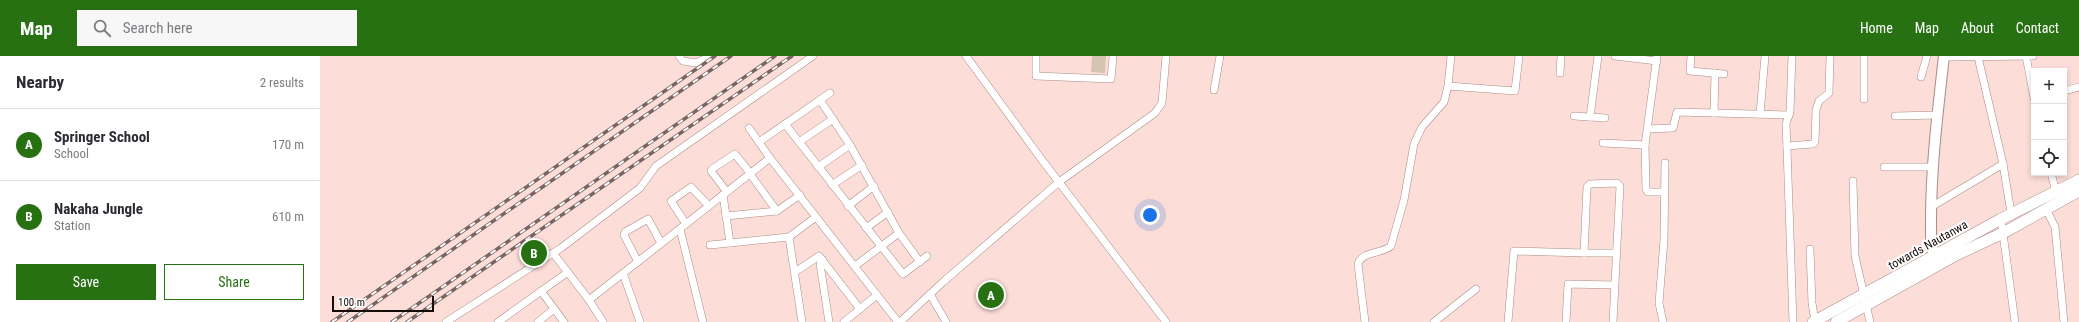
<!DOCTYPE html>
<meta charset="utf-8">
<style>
:root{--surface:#fff;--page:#f7f7f7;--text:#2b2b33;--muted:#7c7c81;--line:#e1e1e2;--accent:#287113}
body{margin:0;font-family:"Roboto Condensed",sans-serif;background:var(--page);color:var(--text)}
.controls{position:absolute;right:12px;top:12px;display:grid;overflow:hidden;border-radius:0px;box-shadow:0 2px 6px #0003}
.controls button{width:36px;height:36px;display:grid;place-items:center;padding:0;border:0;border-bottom:1px solid var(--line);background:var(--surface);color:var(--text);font:20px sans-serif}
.scale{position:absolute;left:12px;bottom:10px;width:102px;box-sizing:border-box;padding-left:4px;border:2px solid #150b09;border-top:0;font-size:11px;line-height:14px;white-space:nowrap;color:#150b09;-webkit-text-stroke:3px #fff;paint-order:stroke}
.you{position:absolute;left:830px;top:159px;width:14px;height:14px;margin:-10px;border:3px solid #fff;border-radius:50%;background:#1a73e8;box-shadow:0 0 0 6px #1a73e833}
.badge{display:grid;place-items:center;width:26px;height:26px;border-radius:50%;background:var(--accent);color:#fff;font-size:13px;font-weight:700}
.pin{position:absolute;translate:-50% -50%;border:2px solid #fff;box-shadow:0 1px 4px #0006}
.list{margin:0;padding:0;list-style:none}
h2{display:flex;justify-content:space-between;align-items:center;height:52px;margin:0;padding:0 16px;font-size:17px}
h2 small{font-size:13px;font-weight:400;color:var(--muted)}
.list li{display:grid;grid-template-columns:26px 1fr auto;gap:12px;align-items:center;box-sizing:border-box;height:72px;padding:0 16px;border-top:1px solid var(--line)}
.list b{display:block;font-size:15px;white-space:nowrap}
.list p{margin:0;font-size:13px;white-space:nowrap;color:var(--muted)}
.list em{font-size:13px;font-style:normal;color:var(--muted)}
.actions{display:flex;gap:8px;padding:12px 16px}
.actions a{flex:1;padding:9px 0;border:1px solid var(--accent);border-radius:0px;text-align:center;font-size:14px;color:var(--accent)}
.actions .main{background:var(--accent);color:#fff}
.icon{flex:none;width:22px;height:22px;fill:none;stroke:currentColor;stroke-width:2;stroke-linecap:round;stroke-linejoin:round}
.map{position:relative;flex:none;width:1759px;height:266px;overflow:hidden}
header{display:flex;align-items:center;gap:24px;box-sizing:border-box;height:56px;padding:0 20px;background:var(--accent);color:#fff}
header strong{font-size:19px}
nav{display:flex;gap:22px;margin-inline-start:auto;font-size:14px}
.search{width:280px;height:36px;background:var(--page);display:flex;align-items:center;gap:10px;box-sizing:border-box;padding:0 14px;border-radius:0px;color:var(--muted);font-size:15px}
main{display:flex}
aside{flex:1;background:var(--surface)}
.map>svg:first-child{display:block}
.green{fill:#d4c4b0}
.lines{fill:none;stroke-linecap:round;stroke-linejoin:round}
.street-casing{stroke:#a98c87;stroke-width:8}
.secondary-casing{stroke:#a98c87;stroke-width:12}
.primary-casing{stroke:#a98c87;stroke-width:12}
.street{stroke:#fff;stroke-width:7}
.secondary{stroke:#fff;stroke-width:10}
.primary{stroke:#fff;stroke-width:11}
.rail-casing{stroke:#786561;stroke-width:3.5}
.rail{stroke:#fff;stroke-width:2;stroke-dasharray:6;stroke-linecap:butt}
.labels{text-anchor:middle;stroke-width:4;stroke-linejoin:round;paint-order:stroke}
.street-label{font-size:12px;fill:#150b09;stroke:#fff}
</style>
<header>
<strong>Map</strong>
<div class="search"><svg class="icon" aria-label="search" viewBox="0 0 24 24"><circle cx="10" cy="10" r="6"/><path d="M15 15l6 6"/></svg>Search here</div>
<nav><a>Home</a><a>Map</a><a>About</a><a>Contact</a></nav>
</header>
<main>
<aside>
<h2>Nearby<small>2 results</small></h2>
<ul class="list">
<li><span class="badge">A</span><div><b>Springer School</b><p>School</p></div><em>170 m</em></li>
<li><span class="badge">B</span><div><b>Nakaha Jungle</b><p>Station</p></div><em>610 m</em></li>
</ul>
<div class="actions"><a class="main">Save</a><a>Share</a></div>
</aside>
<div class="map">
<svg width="1759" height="266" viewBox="0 0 1759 266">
<rect width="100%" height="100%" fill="#fdddd7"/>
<polygon class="green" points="772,0 786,0 785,17 771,16"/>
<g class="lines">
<g class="street-casing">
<g id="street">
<polyline points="359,0 363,5 376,7 391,0"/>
<polyline points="646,0 722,104 846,266"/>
<polyline points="716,0 716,20 791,23 793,0"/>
<polyline points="1295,0 1337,5"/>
<polyline points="1337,0 1325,89 1326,133 1328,136 1345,136"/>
<polyline points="1371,0 1370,15 1404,18"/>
<polyline points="1472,0 1470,56 1466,68 1467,92 1473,266"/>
<polyline points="1544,0 1544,43"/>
<polyline points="1706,0 1714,42"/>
<polyline points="1624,1 1713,0"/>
<polyline points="1658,1 1683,108 1691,157"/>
<polyline points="1240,17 1241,0"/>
<polyline points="1601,21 1607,0"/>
<polyline points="1128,30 1131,0"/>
<polyline points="894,34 900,0"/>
<polyline points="1744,35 1759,31"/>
<polyline points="500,44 530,89 579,177"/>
<polyline points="1394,57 1395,17"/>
<polyline points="1440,58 1445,0"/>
<polyline points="1254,60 1285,62"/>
<polyline points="1575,60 1618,59"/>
<polyline points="1270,61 1278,0"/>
<polyline points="465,68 583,218 607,200"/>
<polyline points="429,72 450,102"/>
<polyline points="1328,73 1353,72 1357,56 1469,59"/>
<polyline points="439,86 510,37"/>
<polyline points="479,86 513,63"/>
<polyline points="1283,87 1325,89"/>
<polyline points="1467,90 1493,88 1495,86 1496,54 1499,45 1509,37 1510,0"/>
<polyline points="498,111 530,89"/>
<polyline points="1564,111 1612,111"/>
<polyline points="1731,117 1736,136"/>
<polyline points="430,118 457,155"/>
<polyline points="1533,125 1535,200 1550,266"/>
<polyline points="512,129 542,109"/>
<polyline points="407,136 391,115 392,113 415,98 430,117"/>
<polyline points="403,139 410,187"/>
<polyline points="528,150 554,130"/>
<polyline points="1611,151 1683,108"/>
<polyline points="1726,153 1735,171 1744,266"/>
<polyline points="406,160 457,155 480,139"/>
<polyline points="1681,163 1695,266"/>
<polyline points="366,168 351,145 371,131 389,150"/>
<polyline points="546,172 568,156"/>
<polyline points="360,173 383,266"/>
<polyline points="469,181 482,266"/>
<polyline points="390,189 469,181 496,161"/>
<polyline points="1490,193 1492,247 1495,265"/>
<polyline points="233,197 269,244 283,266"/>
<polyline points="502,203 500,208 509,266"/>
<polyline points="318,206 304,179 305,176 328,163 341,187"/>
<polyline points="535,210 579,177 600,206"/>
<polyline points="475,216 499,200 540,253"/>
<polyline points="303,217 320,266"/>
<polyline points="221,235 244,266"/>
<polyline points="610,238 626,266"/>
<polyline points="269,244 450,102 578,266"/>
<polyline points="126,266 241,192 320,132 336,110 493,0"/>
<polyline points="178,266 248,216"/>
<polyline points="218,266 234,253"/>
<polyline points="524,266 557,239"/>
<polyline points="580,266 623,226 739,126 835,57 842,47 846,0"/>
<path d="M1045,266L1038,208C1042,195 1062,198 1071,190L1084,144L1094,88L1102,71L1124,46L1128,30L1195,35L1199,0"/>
<polyline points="1114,266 1156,233"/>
<polyline points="1188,266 1194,195 1264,197"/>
<polyline points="1246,266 1248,228 1294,229"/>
<polyline points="1293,266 1300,130 1297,127 1270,128 1267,131 1264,197 1296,197"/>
<polyline points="1343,266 1339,247 1344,184 1345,107"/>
</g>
</g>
<g class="secondary-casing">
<path id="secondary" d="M1617,206C1610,193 1611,177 1611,164C1611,109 1618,54 1624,0"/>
</g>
<g class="primary-casing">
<g id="primary">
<polyline points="1493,266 1681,163 1759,124"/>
<polyline points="1516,266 1636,199 1683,177 1759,135"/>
</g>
</g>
<use href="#street" class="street"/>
<use href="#secondary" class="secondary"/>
<use href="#primary" class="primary"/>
<g class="rail-casing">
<g id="rail">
<polyline points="12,266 395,0"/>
<polyline points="28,266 411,0"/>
<polyline points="72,266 455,0"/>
<polyline points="87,266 472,0"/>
</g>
</g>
<use href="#rail" class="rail"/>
</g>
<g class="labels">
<g class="street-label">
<text transform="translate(1608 189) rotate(-29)" y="4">towards Nautanwa</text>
</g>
</g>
</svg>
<div class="controls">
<button>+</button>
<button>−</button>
<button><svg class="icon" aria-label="locate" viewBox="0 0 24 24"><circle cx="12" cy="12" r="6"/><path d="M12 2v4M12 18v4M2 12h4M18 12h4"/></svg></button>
</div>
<div class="scale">100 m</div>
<div class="you"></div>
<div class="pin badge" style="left:671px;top:239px">A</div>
<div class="pin badge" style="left:214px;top:197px">B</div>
</div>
</main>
